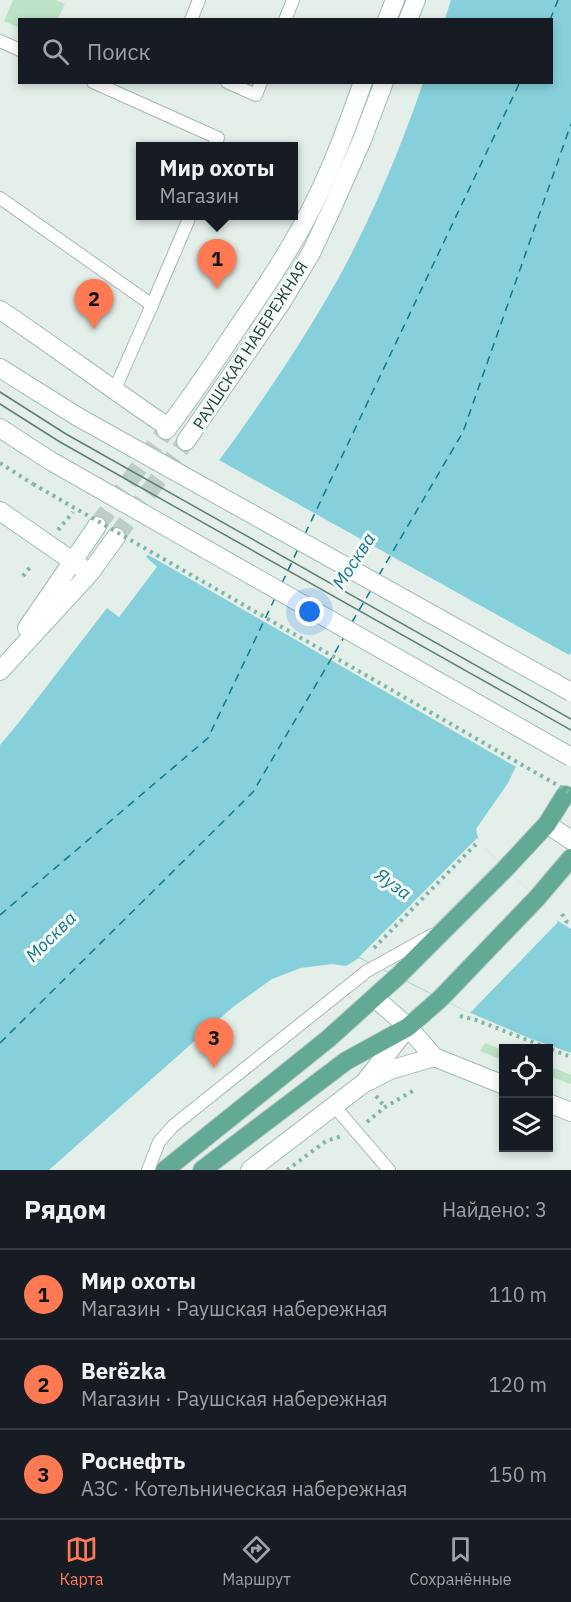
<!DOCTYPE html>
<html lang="ru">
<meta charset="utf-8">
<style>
:root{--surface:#171b24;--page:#242831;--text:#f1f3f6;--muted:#9ea1a6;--line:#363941;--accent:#ff7953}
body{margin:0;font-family:"IBM Plex Sans",sans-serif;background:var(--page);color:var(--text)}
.controls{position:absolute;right:18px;bottom:18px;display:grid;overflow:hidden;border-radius:0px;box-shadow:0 3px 9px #0003}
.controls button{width:54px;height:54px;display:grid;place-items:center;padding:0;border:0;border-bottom:2px solid var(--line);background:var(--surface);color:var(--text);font:30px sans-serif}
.you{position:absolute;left:310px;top:612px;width:21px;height:21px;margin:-15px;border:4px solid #fff;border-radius:50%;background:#1a73e8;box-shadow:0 0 0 9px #1a73e833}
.badge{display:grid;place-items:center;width:39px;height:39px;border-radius:50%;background:var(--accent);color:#111;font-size:20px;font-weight:700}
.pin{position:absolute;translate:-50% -50px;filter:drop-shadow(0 2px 3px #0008)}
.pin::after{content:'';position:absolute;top:32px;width:21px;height:18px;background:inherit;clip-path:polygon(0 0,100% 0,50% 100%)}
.popup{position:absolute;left:136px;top:142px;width:162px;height:78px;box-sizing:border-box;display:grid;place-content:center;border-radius:0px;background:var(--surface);filter:drop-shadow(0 2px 4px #0005);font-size:20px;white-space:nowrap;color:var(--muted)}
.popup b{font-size:22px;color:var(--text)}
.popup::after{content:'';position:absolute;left:50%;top:100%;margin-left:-12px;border:12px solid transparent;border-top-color:var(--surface)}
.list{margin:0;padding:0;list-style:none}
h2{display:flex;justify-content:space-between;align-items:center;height:78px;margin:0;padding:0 24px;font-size:26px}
h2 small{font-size:20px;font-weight:400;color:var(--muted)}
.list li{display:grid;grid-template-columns:39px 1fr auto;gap:18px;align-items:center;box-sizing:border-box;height:90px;padding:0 24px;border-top:2px solid var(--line)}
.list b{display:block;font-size:22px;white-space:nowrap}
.list p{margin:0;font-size:20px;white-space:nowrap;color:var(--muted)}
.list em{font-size:20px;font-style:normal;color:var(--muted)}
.icon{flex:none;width:33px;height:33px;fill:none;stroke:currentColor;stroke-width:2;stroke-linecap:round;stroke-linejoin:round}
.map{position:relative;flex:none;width:571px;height:1170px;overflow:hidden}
.search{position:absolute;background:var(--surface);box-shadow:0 3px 9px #0003;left:18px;right:18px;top:18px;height:66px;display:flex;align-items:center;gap:15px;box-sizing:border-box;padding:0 21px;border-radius:0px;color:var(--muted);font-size:22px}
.sheet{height:348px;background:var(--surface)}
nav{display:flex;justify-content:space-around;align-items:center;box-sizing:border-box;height:84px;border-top:2px solid var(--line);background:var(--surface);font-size:16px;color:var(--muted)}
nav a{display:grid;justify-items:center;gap:3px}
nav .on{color:var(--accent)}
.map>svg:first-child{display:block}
.green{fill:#bbe3c5}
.water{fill:#86d0db}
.pier{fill:#e4efea}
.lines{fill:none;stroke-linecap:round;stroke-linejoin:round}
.ferry{stroke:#127889;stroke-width:1.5;stroke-dasharray:8 6;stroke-linecap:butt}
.secondary-tunnel{stroke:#bdcdc7;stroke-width:18;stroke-dasharray:18 9;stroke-linecap:butt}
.lane-casing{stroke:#a6b8b2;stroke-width:14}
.secondary-casing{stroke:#a1bdb2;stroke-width:20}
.primary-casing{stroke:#c1cbc8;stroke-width:20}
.path{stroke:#81b7a5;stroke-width:4;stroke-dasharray:3 4.5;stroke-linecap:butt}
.lane{stroke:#fff;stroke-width:12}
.secondary{stroke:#fff;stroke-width:18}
.primary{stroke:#63aa96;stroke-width:18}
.tram{stroke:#5b7f75;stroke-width:1.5}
.secondary-bridge-casing{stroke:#a1bdb2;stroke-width:20;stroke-linecap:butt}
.path-bridge{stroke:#81b7a5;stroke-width:4;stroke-dasharray:3 4.5;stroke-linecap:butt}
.secondary-bridge{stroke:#fff;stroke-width:18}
.labels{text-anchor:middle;stroke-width:6;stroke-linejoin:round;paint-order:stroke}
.street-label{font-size:16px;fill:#21443a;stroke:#f6fbf8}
.water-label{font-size:18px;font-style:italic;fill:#127889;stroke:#f6fbf8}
</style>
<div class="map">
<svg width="571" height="1170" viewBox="0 0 571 1170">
<rect width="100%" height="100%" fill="#e4efea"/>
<g class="green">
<polygon points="13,0 55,0 65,4 58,19 20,20 19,28 4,21"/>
<polygon points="485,1043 503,1050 503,1060 480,1051"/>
<polygon points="549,1066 571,1075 571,1084 549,1076"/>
</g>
<path class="water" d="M451,0H571V652L508,783L476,829L479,841L488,851L537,898L555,919L571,929V1053L529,1038L459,1008L359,958L346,966L332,964L301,968L272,979L233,1007L49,1170H0V745L20,721L107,608L119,617L157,567L146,557C215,468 282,378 338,279C372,217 400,150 423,83L552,82V20L445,19Z"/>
<g class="pier">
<polygon points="217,459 571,656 571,659 518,768 145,553"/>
<polygon points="477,838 488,851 537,898 558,922 470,1013 359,957"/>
</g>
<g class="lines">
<g class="ferry">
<polyline points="550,20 558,0"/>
<polyline points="305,534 520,82"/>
<polyline points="379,575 463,432 571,124"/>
<polyline points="282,583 298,549"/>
<polyline points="352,622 371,590"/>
<polyline points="0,915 208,738 275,598"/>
<polyline points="0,1043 253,792 344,637"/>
</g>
<g class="secondary-tunnel">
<polyline points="97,526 166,430"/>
<polyline points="116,537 186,441"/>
</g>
<g class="lane-casing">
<g id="lane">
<polyline points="191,20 199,0"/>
<polyline points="285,20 293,0"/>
<polyline points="0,41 20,50"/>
<polyline points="93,82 218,138 214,146"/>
<polyline points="227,82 256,95 261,82"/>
<polyline points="0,198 152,305 114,391"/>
<polyline points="152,305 188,221 188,216"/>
<polyline points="335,1107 389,1170"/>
<polyline points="148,1170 159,1142 173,1126 367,971 432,935"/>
</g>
</g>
<g class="secondary-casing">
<g id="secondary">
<polyline points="387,20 395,0"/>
<polyline points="408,20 416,0"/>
<path d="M0,310C57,348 111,389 168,427"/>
<polyline points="0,368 78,417"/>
<polyline points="0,428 49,460"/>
<path d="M166,430C190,399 212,366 234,333C264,289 294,245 317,197C335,160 349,121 363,82"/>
<polyline points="186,441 281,303 311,253 333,206 362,140 384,82"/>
<polyline points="0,511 81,567"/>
<polyline points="27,628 97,526"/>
<polyline points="0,671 90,573 116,537"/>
<polyline points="547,824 571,840"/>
<polyline points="375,998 408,1027 434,1057 504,1085"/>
<polyline points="369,1081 390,1070 434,1057"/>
<polyline points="548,1103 571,1112"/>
<polyline points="250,1170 364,1083 408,1027"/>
</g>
</g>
<g class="primary-casing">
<g id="primary">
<polyline points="165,1170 328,1039 398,976 506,868 547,824 565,795"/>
<polyline points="202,1170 346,1061 408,1027 441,998 537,898 571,858"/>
</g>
</g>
<g class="path">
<polyline points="0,463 33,484"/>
<polyline points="58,530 73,512"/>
<polyline points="23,576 31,566"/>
<polyline points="562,914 566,921 571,924"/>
<polyline points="374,948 479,841"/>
<polyline points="460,1016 476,1020 571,1057"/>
<polyline points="376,1096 385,1107"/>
<polyline points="367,1122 385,1107 416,1089"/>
<polyline points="287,1170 326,1141 342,1136"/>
</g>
<use href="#lane" class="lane"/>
<use href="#secondary" class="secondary"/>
<use href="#primary" class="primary"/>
<g class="tram">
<polyline points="0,392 66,434 571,719"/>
<polyline points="0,404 60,442 571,730"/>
</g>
<g class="secondary-bridge-casing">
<g id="secondary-bridge">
<polyline points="78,417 571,692"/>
<polyline points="49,460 571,757"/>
</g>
</g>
<polyline class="path-bridge" points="33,484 571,793"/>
<use href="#secondary-bridge" class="secondary-bridge"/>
</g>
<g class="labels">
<g class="street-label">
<text transform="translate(250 345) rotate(-57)" y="6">РАУШСКАЯ НАБЕРЕЖНАЯ</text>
</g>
<g class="water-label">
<text transform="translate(354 561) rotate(-57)" y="6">Москва</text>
<text transform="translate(393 884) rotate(36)" y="6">Яуза</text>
<text transform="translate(51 937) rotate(-45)" y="6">Москва</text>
</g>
</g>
</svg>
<div class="controls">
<button><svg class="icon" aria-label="locate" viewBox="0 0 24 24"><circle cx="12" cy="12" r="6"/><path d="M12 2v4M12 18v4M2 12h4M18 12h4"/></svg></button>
<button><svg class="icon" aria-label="layers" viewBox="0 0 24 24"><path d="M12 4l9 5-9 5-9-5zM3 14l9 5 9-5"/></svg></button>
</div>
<div class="you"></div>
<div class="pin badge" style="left:217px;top:289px">1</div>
<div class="popup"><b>Мир охоты</b>Магазин</div>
<div class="pin badge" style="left:94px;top:329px">2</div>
<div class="pin badge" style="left:214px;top:1068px">3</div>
<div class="search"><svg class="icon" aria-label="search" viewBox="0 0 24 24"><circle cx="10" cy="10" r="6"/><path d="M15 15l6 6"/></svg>Поиск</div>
</div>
<section class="sheet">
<h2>Рядом<small>Найдено: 3</small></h2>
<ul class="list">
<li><span class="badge">1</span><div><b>Мир охоты</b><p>Магазин · Раушская набережная</p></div><em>110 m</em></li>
<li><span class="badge">2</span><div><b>Berёzka</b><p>Магазин · Раушская набережная</p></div><em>120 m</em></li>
<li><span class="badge">3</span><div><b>Роснефть</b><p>АЗС · Котельническая набережная</p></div><em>150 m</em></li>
</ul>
</section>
<nav>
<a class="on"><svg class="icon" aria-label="map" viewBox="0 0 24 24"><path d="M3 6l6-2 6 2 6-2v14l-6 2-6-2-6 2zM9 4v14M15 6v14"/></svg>Карта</a>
<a><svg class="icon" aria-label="directions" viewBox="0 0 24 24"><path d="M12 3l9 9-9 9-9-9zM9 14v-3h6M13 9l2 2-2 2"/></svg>Маршрут</a>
<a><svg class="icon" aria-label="saved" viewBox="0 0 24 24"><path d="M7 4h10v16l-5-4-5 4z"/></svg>Сохранённые</a>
</nav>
